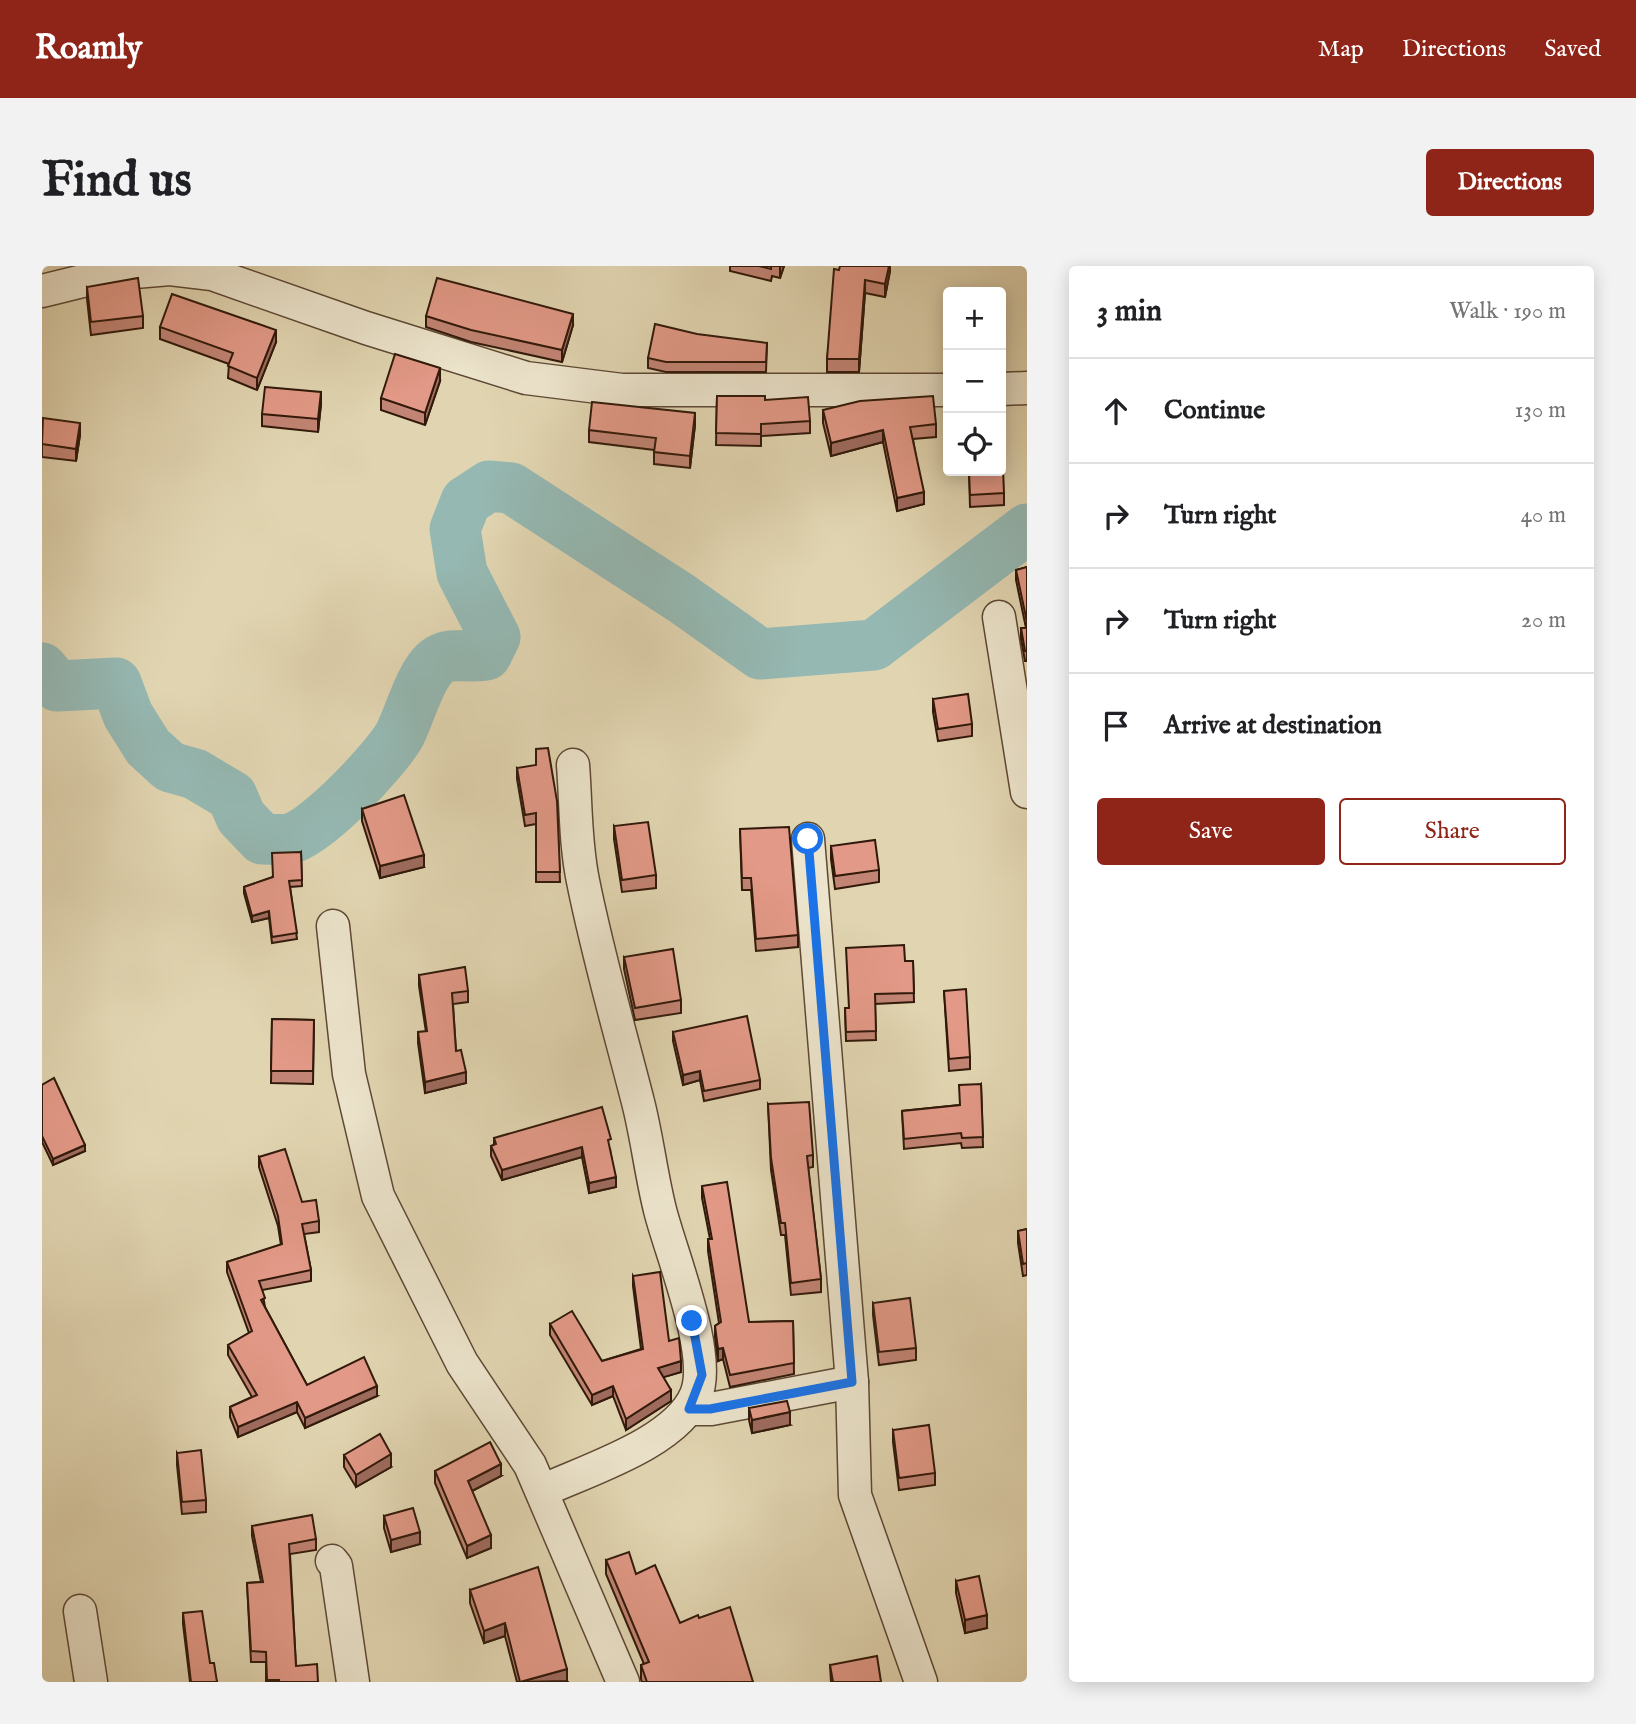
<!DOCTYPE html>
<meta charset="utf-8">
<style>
:root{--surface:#fff;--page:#f2f2f2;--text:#202124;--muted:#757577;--line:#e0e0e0;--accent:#8f2418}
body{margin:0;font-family:"IM FELL English",serif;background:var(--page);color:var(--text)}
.controls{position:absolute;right:21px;top:21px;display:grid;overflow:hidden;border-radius:7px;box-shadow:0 4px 18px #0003}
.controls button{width:63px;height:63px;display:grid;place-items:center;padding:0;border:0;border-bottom:2px solid var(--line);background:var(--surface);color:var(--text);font:35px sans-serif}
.stop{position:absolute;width:21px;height:21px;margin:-16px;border:5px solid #1a73e8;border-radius:50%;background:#fff}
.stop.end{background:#1a73e8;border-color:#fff;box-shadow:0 2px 7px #0008}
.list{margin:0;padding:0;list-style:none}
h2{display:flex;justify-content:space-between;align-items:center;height:91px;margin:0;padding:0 28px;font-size:30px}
h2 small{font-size:23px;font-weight:400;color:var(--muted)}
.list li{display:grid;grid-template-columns:46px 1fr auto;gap:21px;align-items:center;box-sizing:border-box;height:105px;padding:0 28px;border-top:2px solid var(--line)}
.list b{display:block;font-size:26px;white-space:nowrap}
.list em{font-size:23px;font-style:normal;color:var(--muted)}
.actions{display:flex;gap:14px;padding:21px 28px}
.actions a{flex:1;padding:16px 0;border:2px solid var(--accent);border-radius:7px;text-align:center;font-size:24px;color:var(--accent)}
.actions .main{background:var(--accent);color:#fff}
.icon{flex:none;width:38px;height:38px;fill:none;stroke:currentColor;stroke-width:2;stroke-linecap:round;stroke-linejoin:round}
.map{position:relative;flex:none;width:985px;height:1416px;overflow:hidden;border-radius:7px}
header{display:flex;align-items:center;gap:42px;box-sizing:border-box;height:98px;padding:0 35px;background:var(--accent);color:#fff}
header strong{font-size:33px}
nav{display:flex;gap:38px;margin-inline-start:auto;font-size:24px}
.intro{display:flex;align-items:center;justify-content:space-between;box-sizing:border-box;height:168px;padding:0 42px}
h1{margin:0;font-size:49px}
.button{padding:18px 32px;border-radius:7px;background:var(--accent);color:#fff;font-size:24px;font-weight:700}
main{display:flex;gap:42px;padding:0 42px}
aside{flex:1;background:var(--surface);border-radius:7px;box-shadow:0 4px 18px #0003}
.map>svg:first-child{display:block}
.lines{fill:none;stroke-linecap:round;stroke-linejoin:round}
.river{stroke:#95b8b2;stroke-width:51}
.minor-casing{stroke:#5d4834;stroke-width:35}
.minor{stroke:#ece4cc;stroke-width:32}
.wall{fill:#c28474;stroke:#31190a;stroke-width:2}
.shaded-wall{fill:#9e6b5e;stroke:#31190a;stroke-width:2}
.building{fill:#e29987;stroke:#31190a;stroke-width:2}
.route{stroke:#1a73e8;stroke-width:9}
</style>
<header>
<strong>Roamly</strong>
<nav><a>Map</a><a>Directions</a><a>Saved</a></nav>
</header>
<div class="intro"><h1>Find us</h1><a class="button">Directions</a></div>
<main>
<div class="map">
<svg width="985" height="1416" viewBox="0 0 985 1416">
<rect width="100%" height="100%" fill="#e1d5b1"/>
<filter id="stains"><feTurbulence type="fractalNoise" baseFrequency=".00286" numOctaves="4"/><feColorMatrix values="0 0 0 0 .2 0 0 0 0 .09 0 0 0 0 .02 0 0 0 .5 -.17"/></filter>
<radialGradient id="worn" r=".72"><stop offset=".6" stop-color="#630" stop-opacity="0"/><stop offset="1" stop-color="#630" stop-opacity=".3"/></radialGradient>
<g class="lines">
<path class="river" d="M0,402L15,420L74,417L86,449L106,481L128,501L153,508L190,530L199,551L220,573C228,573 239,574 247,573C275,567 342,495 357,470C368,450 380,399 401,392C413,387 431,392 444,389L453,371L420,307L413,263L424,235L447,220L469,222L639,332L718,388L832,379L985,263"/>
<g class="minor-casing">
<g id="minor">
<polyline points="0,25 69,8 128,3 170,8 324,62 484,112 580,124 906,124"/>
<polyline points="959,123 985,122"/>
<polyline points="957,351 985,526"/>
<polyline points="766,573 810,1116 813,1229 879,1416"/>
<polyline points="291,660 307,808 336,930 420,1097 488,1199 581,1416"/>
<polyline points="647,1143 669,1143 810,1116"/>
<path d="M500,1225C545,1204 634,1177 654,1129C671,1089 629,988 618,944C609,908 605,871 596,836C577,762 556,690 541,615C533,577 534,537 531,499"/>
<polyline points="290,1295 294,1300 311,1416"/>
<polyline points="38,1345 49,1416"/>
</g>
</g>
<use href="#minor" class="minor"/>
</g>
<g class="wall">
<polygon points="688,0 742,0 738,12 730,10 729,15 688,5"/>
<polygon points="848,0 848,5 843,31 823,27 817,106 785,106 785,93 797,4"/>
<polygon points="45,21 101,50 101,62 49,69 45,33"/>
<polygon points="384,50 531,59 520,96 429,76 384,61"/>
<polygon points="118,61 234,76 215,124 186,112 187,98 118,73"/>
<polygon points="725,77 724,106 624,106 606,102 606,92"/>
<polygon points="398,115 383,159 339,144 339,132"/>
<polygon points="675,130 723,134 768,155 768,167 719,170 719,180 674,179"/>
<polygon points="279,138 276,166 220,160 220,148"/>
<polygon points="781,144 894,158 894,171 871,173 882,238 855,245 841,176 789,190 781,157"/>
<polygon points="0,155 38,169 34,195 0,191"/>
<polygon points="653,159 648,202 612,198 612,184 547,176 547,164"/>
<polygon points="927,205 962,227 962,239 928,241"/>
<polygon points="985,301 985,395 983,395 979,373 979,362 984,362 974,314 974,304"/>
<polygon points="891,433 930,458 930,470 896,475 891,446"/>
<polygon points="475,502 515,535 518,616 494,616 494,558 483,560 475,513"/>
<polygon points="320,543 382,601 338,612 320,555"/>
<polygon points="572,560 614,609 614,622 580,626 572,573"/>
<polygon points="698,563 756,669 756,681 714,685 709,624 700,624"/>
<polygon points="789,580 837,604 837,616 793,623 789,593"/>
<polygon points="259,586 260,620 248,621 255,673 230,677 227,652 210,656 202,627 202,621 231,611"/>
<polygon points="582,691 639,734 639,747 593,754 582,703"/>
<polygon points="863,695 871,695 872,736 833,738 834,774 804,775 803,742 807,742"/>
<polygon points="377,709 426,725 426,736 411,738 414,785 424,817 383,827 376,777 376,766 384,766 377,720"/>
<polygon points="902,725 928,791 928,803 907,805"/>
<polygon points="230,753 272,754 271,818 229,817"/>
<polygon points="631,766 718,814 718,823 662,835 658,814 641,819 631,775"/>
<polygon points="939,818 941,881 920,882 919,877 862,883 860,845 918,839"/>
<polygon points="0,819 43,885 11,899 0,876"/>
<polygon points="726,838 771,889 771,901 766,902 779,1013 779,1026 749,1029 743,969 739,969 729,904"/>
<polygon points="452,872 569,883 568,883 574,921 547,927 540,891 460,914 449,890 449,880 452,879"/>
<polygon points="217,891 277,955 277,966 262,968 269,1004 269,1015 220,1024 223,1041 265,1119 335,1130 263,1162 255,1146 196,1171 188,1151 188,1141 210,1131 186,1089 186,1079 207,1067 185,1006 185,996 239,979 236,960 217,901"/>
<polygon points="660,920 707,1056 751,1055 752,1108 688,1121 681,1093 676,1095 673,1071 673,1060 677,1057 666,985 666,973 668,973 660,932"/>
<polygon points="985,963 985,1009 981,1010 976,977 976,965"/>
<polygon points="591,1010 627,1075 639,1106 621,1111 629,1135 584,1164 571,1130 550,1139 508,1069 508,1058 560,1095 599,1083 591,1020"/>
<polygon points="831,1037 874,1082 874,1094 837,1099 831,1049"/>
<polygon points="707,1142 748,1159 710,1167 707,1154"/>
<polygon points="851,1164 893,1207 893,1219 857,1224 851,1176"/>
<polygon points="135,1187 164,1234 164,1246 140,1248 135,1199"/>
<polygon points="302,1189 349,1201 314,1221 302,1201"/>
<polygon points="393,1205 459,1210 430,1225 449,1282 425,1292 393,1217"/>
<polygon points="342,1250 378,1278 349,1286 342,1262"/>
<polygon points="210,1260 274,1273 274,1284 248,1288 254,1400 276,1416 224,1416 224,1396 209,1396 205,1317 219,1316 210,1270"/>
<polygon points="564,1294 594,1308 638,1357 657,1352 711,1416 600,1416 599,1413 599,1399 602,1398 564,1308"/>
<polygon points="914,1315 945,1362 923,1367 914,1327"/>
<polygon points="428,1324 525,1415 475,1416 463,1370 442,1377 428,1337"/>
<polygon points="141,1347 168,1397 175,1416 148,1416 141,1358"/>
<polygon points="788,1399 839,1416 789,1416"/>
</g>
<g class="shaded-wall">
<polygon points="738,0 742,0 738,12"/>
<polygon points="847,0 848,0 848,5 843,31 843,18"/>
<polygon points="823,14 823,27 817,106 817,93"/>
<polygon points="531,48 531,59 520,96 520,84"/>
<polygon points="234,64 234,76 215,124 215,112"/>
<polygon points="398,102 398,115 383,159 383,147"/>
<polygon points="279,126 279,138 276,166 276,153"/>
<polygon points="653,147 653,159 648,202 648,190"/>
<polygon points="38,157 38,169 34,195 34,183"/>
<polygon points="841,164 841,176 789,190 789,177"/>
<polygon points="882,226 882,238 855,245 855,232"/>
<polygon points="382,589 382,601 338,612 338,600"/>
<polygon points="227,645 227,652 210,656 210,650"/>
<polygon points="658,805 658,814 641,819 641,809"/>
<polygon points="424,806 424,817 383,827 383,816"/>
<polygon points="43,879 43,885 11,899 11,893"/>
<polygon points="540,881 540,891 460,914 460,904"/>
<polygon points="574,911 574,921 547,927 547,917"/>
<polygon points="681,1082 681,1093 676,1095 676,1083"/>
<polygon points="639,1095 639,1106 616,1113 616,1102"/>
<polygon points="335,1120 335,1130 263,1162 263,1152"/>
<polygon points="571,1120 571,1130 550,1139 550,1129"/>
<polygon points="629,1124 629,1135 584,1164 584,1153"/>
<polygon points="255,1136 255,1146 196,1171 196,1161"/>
<polygon points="748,1146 748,1159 710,1167 710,1154"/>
<polygon points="349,1188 349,1201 314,1221 314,1209"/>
<polygon points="459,1198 459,1210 426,1227 426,1215"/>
<polygon points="378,1266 378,1278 349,1286 349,1274"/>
<polygon points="449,1269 449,1282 425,1292 425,1280"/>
<polygon points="945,1349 945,1362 923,1367 923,1354"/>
<polygon points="463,1357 463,1370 442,1377 442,1365"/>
<polygon points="525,1403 525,1415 478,1416"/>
</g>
<g class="building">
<polygon points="717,0 729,0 729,3"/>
<polygon points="798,0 847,0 843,18 823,14 817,93 785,93 792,3 797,4"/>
<polygon points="96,12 101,50 49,56 45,21"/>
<polygon points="395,12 531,48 520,84 429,64 384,50"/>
<polygon points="130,28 234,64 215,112 186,100 191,87 118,61"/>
<polygon points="613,58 655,68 725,77 724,96 624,96 606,92"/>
<polygon points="353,88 398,102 383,147 339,132"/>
<polygon points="223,121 279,126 276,153 220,148"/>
<polygon points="675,130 723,130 723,134 766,131 768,155 719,158 719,168 674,167"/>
<polygon points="891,130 894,158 868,161 882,226 855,232 841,164 789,177 781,144 818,135"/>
<polygon points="550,136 653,147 648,190 612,186 614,172 547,164"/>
<polygon points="1,152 38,157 34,183 0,178"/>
<polygon points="959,178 960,178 962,227 928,229 927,205 959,205"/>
<polygon points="985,301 985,356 974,304"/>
<polygon points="979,362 985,362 985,385 983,385"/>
<polygon points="926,428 930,458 896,463 891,433"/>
<polygon points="506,482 515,535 518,606 494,606 494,547 483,549 475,502 494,499 494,483"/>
<polygon points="362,529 382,589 338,600 320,543"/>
<polygon points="606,556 614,609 580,614 572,560"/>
<polygon points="747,561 756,669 714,673 709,612 700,612 698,563"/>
<polygon points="833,574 837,604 793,610 789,580"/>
<polygon points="259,586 260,614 247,615 255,667 230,671 227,645 210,650 202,621 231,611 230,587"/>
<polygon points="862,679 863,695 871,695 872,727 833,728 834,765 804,766 803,742 807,742 804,682"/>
<polygon points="631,683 639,734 593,742 582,691"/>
<polygon points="423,701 426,725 410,727 414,785 419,784 424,806 383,816 376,766 385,765 377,709"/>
<polygon points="924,723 928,791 907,793 902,725"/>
<polygon points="705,750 718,814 662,825 658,805 641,809 631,766"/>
<polygon points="230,753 272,754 271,805 229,805"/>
<polygon points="12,812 43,879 11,893 0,870 0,819"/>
<polygon points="939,818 941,871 920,872 919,867 862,873 860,845 918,839 917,819"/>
<polygon points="767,836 771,889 765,890 779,1013 749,1017 743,957 739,957 729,892 726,838"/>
<polygon points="560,841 569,873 566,874 574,911 547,917 540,881 460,904 449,880 454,878 452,872"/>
<polygon points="243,883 260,936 274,934 277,955 260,958 269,1004 217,1015 223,1032 219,1034 265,1119 322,1091 335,1120 263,1152 255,1136 196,1161 188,1141 215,1129 186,1079 210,1065 185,996 240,978 236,950 217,891"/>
<polygon points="685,916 707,1056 751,1055 752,1097 688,1109 681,1082 676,1083 673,1060 679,1056 666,973 670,973 660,920"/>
<polygon points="985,963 985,997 981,998 976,965"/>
<polygon points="618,1006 627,1075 637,1072 639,1095 616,1102 629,1124 584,1153 571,1120 550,1129 508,1058 530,1045 560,1095 601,1083 591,1010"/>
<polygon points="868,1032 874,1082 837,1086 831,1037"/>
<polygon points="745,1135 748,1146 710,1154 707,1142"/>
<polygon points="887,1159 893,1207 857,1212 851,1164"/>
<polygon points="338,1168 349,1188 314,1209 302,1189"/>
<polygon points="448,1176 459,1198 426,1215 449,1269 425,1280 393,1205"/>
<polygon points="159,1184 164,1234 140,1236 135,1187"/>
<polygon points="371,1242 378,1266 349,1274 342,1250"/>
<polygon points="270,1249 274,1273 247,1278 254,1400 275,1398 276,1416 237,1416 237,1414 225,1414 224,1386 209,1385 205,1317 221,1316 210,1260"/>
<polygon points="587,1286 594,1308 613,1299 638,1357 656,1349 657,1352 688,1341 711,1416 605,1416 599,1399 607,1396 564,1294"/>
<polygon points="496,1301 525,1403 478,1416 463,1357 442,1365 428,1324"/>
<polygon points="937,1310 945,1349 923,1354 914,1315"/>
<polygon points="160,1345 168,1397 172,1397 175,1416 149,1416 141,1347"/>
<polygon points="835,1390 839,1416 791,1416 788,1399"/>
</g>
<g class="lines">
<polyline class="route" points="650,1055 660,1109 647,1143 668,1143 810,1116 766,573"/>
</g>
<rect width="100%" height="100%" filter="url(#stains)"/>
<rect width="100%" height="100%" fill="url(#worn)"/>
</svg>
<div class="controls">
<button>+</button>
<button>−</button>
<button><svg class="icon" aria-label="locate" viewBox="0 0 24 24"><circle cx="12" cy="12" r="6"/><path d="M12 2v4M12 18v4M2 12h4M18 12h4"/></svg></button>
</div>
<div class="stop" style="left:766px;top:573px"></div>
<div class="stop end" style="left:650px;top:1055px"></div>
</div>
<aside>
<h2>3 min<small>Walk · 190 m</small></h2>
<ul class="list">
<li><svg class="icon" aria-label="ahead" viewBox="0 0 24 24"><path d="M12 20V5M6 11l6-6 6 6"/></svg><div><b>Continue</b></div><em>130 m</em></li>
<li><svg class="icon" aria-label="right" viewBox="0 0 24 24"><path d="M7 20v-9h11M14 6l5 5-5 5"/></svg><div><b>Turn right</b></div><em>40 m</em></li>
<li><svg class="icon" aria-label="right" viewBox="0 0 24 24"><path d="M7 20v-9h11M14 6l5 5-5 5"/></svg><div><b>Turn right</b></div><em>20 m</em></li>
<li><svg class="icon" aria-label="arrive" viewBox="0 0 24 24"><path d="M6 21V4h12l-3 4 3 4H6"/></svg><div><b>Arrive at destination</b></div></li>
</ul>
<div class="actions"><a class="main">Save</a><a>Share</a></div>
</aside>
</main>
